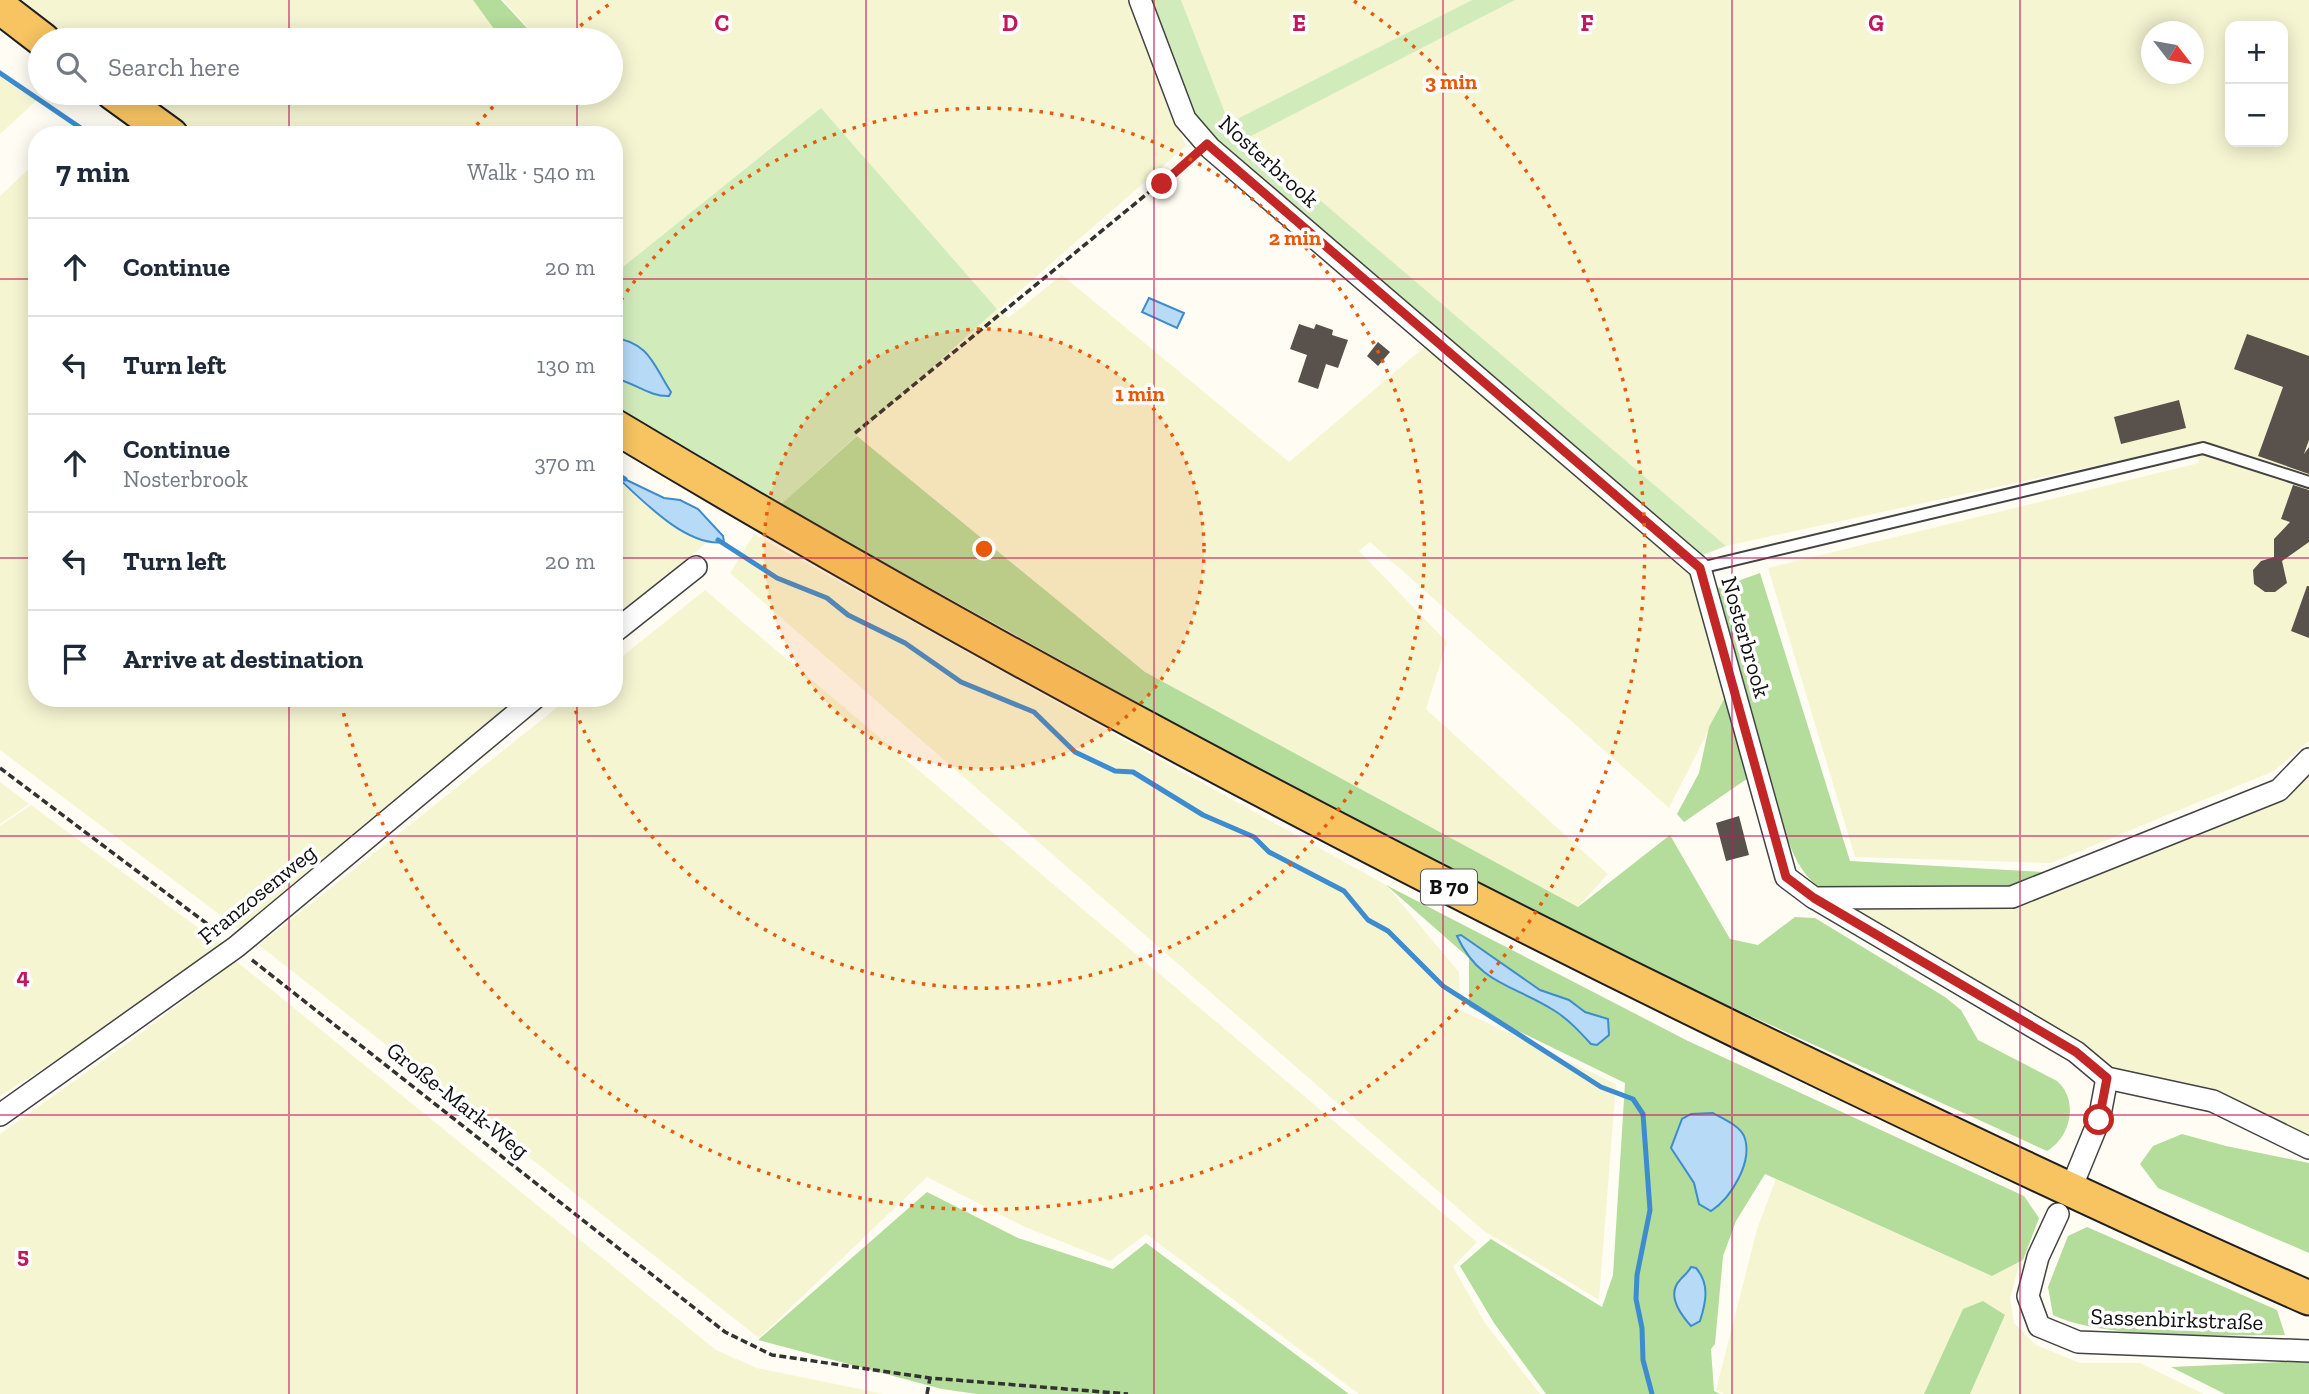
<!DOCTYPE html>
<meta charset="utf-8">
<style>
:root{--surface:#fff;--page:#f2f2f3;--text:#1f2937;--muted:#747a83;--line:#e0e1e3}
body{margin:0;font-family:"Zilla Slab",serif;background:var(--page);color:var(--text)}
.controls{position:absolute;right:21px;top:21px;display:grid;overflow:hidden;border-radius:14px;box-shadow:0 4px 18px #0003}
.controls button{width:63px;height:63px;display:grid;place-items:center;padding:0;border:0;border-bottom:2px solid var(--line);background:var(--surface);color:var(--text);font:35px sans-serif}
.compass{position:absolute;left:2141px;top:21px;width:63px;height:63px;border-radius:50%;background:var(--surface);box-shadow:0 4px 18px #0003;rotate:121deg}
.stop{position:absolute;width:21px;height:21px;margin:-16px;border:5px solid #c22725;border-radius:50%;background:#fff}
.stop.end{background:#c22725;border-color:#fff;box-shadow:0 2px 7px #0008}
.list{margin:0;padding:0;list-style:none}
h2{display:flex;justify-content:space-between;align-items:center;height:91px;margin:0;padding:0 28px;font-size:30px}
h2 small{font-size:23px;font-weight:400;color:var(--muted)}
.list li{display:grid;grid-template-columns:46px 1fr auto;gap:21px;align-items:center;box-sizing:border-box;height:98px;padding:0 28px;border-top:2px solid var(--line)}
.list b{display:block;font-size:26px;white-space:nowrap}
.list p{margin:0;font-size:23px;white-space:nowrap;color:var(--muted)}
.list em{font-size:23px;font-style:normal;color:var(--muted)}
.icon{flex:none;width:38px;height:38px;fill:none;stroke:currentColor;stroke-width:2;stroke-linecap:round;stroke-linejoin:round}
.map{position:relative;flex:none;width:2309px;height:1394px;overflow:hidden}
.search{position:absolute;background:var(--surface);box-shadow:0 4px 18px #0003;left:28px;top:28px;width:595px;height:77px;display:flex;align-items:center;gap:18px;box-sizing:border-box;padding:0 24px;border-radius:38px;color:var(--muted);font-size:26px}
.panel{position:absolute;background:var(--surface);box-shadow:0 4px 18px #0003;left:28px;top:126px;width:595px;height:581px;border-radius:28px}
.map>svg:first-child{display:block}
.farmland{fill:#f6f5d2;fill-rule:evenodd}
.green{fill:#d1ebbb}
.forest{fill:#b4dc9a}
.water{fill:#b7dbf7;stroke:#3d8ccf;stroke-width:2}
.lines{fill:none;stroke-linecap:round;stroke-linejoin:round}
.stream{stroke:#3d8ccf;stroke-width:5}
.building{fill:#59524c}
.service-casing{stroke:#434343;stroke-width:14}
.minor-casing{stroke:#434343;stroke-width:24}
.trunk-casing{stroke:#212121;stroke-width:37}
.path{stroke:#323232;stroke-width:3.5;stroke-dasharray:7 3.5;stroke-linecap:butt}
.service{stroke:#fff;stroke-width:10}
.minor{stroke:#fff;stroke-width:21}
.trunk{stroke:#f7c461;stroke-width:33}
.route{stroke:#c22725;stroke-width:9}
.grid{fill:none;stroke:#c2185b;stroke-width:2;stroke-opacity:0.55}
.ring{fill:none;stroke:#e8590c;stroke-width:3.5;stroke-dasharray:3.5 7}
.labels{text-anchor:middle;stroke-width:7;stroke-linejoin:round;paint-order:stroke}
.shield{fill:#fff;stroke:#585858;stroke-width:2}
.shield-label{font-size:21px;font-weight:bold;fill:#101010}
.street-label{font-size:23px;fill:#101010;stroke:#fff}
.grid-label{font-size:23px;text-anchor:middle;font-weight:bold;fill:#c2185b;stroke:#fff;stroke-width:7;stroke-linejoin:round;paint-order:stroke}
.centre{fill:#e8590c;stroke:#fff;stroke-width:3.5}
.ring-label{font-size:21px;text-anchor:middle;font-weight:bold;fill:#e8590c;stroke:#fff;stroke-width:7;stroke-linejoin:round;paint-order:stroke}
</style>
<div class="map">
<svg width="2309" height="1394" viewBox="0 0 2309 1394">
<rect width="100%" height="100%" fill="#fffdf3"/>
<g class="farmland">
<polygon points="16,0 473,0 502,40 68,40"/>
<polygon points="503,0 1128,0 1186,146 998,310 1008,318 1062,275 1289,462 1429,343 1698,580 1729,690 1669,808 1370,542 1359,551 1447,642 1426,709 1608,874 1578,907 1145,672 857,436 997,309 821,108 614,274 614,135 198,135 139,93 611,93 611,40 539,40"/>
<polygon points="1181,0 1472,0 1229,123"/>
<path d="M1515,0H2309V741L2274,771L2051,863L1855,857L1768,568L2199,463L2195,444L1726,546L1246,138ZM2230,26H2283V142H2230ZM2152,32H2194V74H2152Z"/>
<polygon points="0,71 37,100 0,134"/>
<polygon points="37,161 37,698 524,698 247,935 0,750 0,196"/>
<polygon points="614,475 712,538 614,622"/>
<polygon points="754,534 1386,885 1459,972 1460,1010 1616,1084 1599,1300 1484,1231 730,573"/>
<polygon points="705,590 1477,1242 1453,1267 1485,1323 1540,1394 1359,1394 1146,1234 1110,1261 1025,1227 927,1177 759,1338 259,945 569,698 614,698 614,663"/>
<polygon points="2309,766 2309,1144 2109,1074 1833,907 2014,899"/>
<polygon points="0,782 29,804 0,824"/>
<polygon points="31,805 223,946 115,1023 0,1096 0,826"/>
<polygon points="236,961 716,1350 757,1368 884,1394 0,1394 0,1134 129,1042"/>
<polygon points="1776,1179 1992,1276 2020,1262 2010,1298 2014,1323 2036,1345 2080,1363 2140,1363 2204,1394 1970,1394 2005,1316 1963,1310 1924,1394 1724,1394 1716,1390 1757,1229"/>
</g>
<g class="green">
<polygon points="1150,0 1181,0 1229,123 1472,0 1515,0 1247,138 1726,546 1700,556 1218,143 1195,120"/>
<polygon points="821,108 997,309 780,505 614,412 614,274"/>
</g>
<g class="forest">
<polygon points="473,0 501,0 538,40 502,40"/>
<path d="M857,436L1145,672L1578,907L1670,835L1730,939L1758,945L1795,917L1815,918L1945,997L1961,1010L1978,1040L2057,1081C2079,1100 2071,1137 2047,1151L1551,925L1339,814L780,505Z"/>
<path d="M1760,573L1850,861L2043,872L2017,887L1831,895C1806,881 1797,864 1787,838L1718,588Z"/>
<polygon points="1729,690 1751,776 1684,822 1677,814 1699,773 1709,727"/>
<polygon points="1386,885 1688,1041 2024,1196 2039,1218 2023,1260 1992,1276 1765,1174 1736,1221 1723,1256 1715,1344 1711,1349 1714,1391 1720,1394 1546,1394 1494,1323 1460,1266 1491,1239 1602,1307 1613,1275 1625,1083 1469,1007 1469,958"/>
<polygon points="2182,1134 2226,1146 2309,1163 2309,1253 2158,1188 2140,1164 2153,1146"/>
<polygon points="927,1192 1018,1238 1113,1269 1146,1243 1349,1394 977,1394 942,1389 758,1340"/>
<path d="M2087,1227L2277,1310L2285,1335C2225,1335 2104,1340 2053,1315L2048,1287L2068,1236Z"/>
<polygon points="1983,1301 2005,1315 1970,1394 1924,1394 1963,1309"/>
<polygon points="2305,1361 2309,1362 2309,1394 2225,1394 2171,1367"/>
</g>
<g class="water">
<polygon points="1149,298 1184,313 1177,328 1142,312"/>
<path d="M614,338C649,342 654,366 671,392L669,396C650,397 633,382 614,378Z"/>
<path d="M614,474L664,498L680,500L698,509L723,536L724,542C686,548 639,497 614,474Z"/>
<path d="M1461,935L1540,990L1569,1000L1585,1012L1608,1019L1609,1035L1597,1045L1591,1044C1580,1032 1569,1020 1555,1011C1515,985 1479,985 1457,936Z"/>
<path d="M1713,1113C1723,1119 1739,1125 1744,1136C1754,1161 1731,1198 1711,1211L1699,1204L1694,1183L1671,1148L1682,1119L1691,1114Z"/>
<path d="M1691,1267L1696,1268C1710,1284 1706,1302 1700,1321L1691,1326C1681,1315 1666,1295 1680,1280C1684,1275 1688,1273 1691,1267Z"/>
</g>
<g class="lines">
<g class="stream">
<polyline points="0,73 91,135"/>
<polyline points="614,472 625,479"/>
<polyline points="718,540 777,578 827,598 848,615 905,643 961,682 1034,712 1075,752 1115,771 1133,772 1203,815 1254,837 1269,852 1344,891 1368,920 1388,931 1443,986 1601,1087 1633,1099 1643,1114 1650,1210 1637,1275 1636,1299 1642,1328 1643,1360 1652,1394"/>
</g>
</g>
<g class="building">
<polygon points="1299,324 1314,329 1316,324 1333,330 1332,335 1348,340 1338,368 1326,364 1318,389 1298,382 1307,355 1290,349"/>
<polygon points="2247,334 2309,356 2309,440 2304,454 2309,447 2309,474 2258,456 2283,387 2234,369"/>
<polygon points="1378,342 1390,352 1378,366 1367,356"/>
<polygon points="2179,400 2186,428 2121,444 2114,417"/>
<polygon points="2293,485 2309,490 2309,542 2282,561 2287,583 2275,592 2265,592 2254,584 2253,570 2261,561 2274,557 2274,539 2290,522 2281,519"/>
<polygon points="2307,586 2309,586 2309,638 2291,631"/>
<polygon points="1739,816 1749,855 1726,861 1716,823"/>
</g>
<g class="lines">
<g class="service-casing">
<polyline id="service" points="1700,568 2203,448 2309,482"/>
</g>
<g class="minor-casing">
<g id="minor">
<polyline points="1140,0 1185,119 1210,148 1700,568 1786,877 1814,898 2012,897 2279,790 2309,759"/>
<polyline points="614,632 696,567"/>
<polyline points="1816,899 2076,1052 2107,1078 2213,1101 2309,1148"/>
<polyline points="0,1115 236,947 535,698"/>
<polyline points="2076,1176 2099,1120 2107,1078"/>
<polyline points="2058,1214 2038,1257 2028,1296 2039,1326 2078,1342 2309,1351"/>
</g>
</g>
<g class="trunk-casing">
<g id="trunk">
<polyline points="0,7 43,40"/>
<polyline points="113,93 171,135"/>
<path d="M614,426C979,645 1354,844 1736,1030C1926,1122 2116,1213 2309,1298"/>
</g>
</g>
<g class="path">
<polyline points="855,433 1192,157"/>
<polyline points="0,768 222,935"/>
<polyline points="252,960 725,1332 772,1355 930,1378 1128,1394"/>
<polyline points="927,1394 930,1378"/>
</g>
<use href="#service" class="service"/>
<use href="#minor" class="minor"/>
<use href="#trunk" class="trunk"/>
</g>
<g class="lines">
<polyline class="route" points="1162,184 1207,144 1700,568 1786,877 1814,898 2076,1052 2107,1078 2099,1120"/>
</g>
<path class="grid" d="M289,0V40M577,0V40M866,0V1394M1154,0V1394M1443,0V1394M1732,0V1394M2020,0V1394M289,93V135M577,93V135M0,279H37M614,279H2309M0,558H37M614,558H2309M289,698V1394M577,698V1394M0,836H2309M0,1115H2309"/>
<circle cx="984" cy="549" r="220" fill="#e8590c" fill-opacity=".12"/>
<g class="ring">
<circle cx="984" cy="549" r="220"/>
<path d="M615 309A440 440 0 1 1 571 699"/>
<path d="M470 133A661 661 0 0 1 505 94M564 39A661 661 0 0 1 614 1M1354 1A661 661 0 1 1 341 703"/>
</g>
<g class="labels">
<rect class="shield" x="1421" y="869.5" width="56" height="35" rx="5"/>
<g class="shield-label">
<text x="1449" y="894">B 70</text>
</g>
<g class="street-label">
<text transform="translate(1269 161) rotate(42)" y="8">Nosterbrook</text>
<text transform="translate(1746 637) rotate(74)" y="8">Nosterbrook</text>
<text transform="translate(257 894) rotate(-39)" y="8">Franzosenweg</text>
<text transform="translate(458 1100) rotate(38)" y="8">Große-Mark-Weg</text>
<text transform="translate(2177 1319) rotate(2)" y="8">Sassenbirkstraße</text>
</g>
</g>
<g class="grid-label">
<text x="722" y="31">C</text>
<text x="1010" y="31">D</text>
<text x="1299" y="31">E</text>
<text x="1587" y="31">F</text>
<text x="1876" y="31">G</text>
<text x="23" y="984">4</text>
<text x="23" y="1263">5</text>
</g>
<circle cx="984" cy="549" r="10" class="centre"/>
<g class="ring-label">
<text x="1451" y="89">3 min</text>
<text x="1295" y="245">2 min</text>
<text x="1140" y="401">1 min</text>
</g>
</svg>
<div class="controls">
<button>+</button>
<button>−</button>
</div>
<svg class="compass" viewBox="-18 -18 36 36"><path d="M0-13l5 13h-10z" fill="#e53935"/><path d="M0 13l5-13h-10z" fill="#747a83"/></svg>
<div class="stop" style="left:2099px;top:1120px"></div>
<div class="stop end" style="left:1162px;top:184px"></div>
<div class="search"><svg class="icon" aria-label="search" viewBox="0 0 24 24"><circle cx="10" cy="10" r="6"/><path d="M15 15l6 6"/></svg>Search here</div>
<section class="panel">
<h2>7 min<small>Walk · 540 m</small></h2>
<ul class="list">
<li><svg class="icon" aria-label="ahead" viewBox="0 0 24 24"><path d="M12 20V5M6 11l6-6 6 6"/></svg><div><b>Continue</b></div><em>20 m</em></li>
<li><svg class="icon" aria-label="left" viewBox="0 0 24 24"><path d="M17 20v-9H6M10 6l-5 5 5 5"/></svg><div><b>Turn left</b></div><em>130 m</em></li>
<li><svg class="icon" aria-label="ahead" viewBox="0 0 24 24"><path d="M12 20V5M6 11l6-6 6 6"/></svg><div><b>Continue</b><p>Nosterbrook</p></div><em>370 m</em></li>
<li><svg class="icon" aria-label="left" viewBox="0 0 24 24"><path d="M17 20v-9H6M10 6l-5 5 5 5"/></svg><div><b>Turn left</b></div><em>20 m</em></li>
<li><svg class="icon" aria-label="arrive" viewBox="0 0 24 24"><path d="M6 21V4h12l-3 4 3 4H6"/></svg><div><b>Arrive at destination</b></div></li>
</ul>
</section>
</div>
